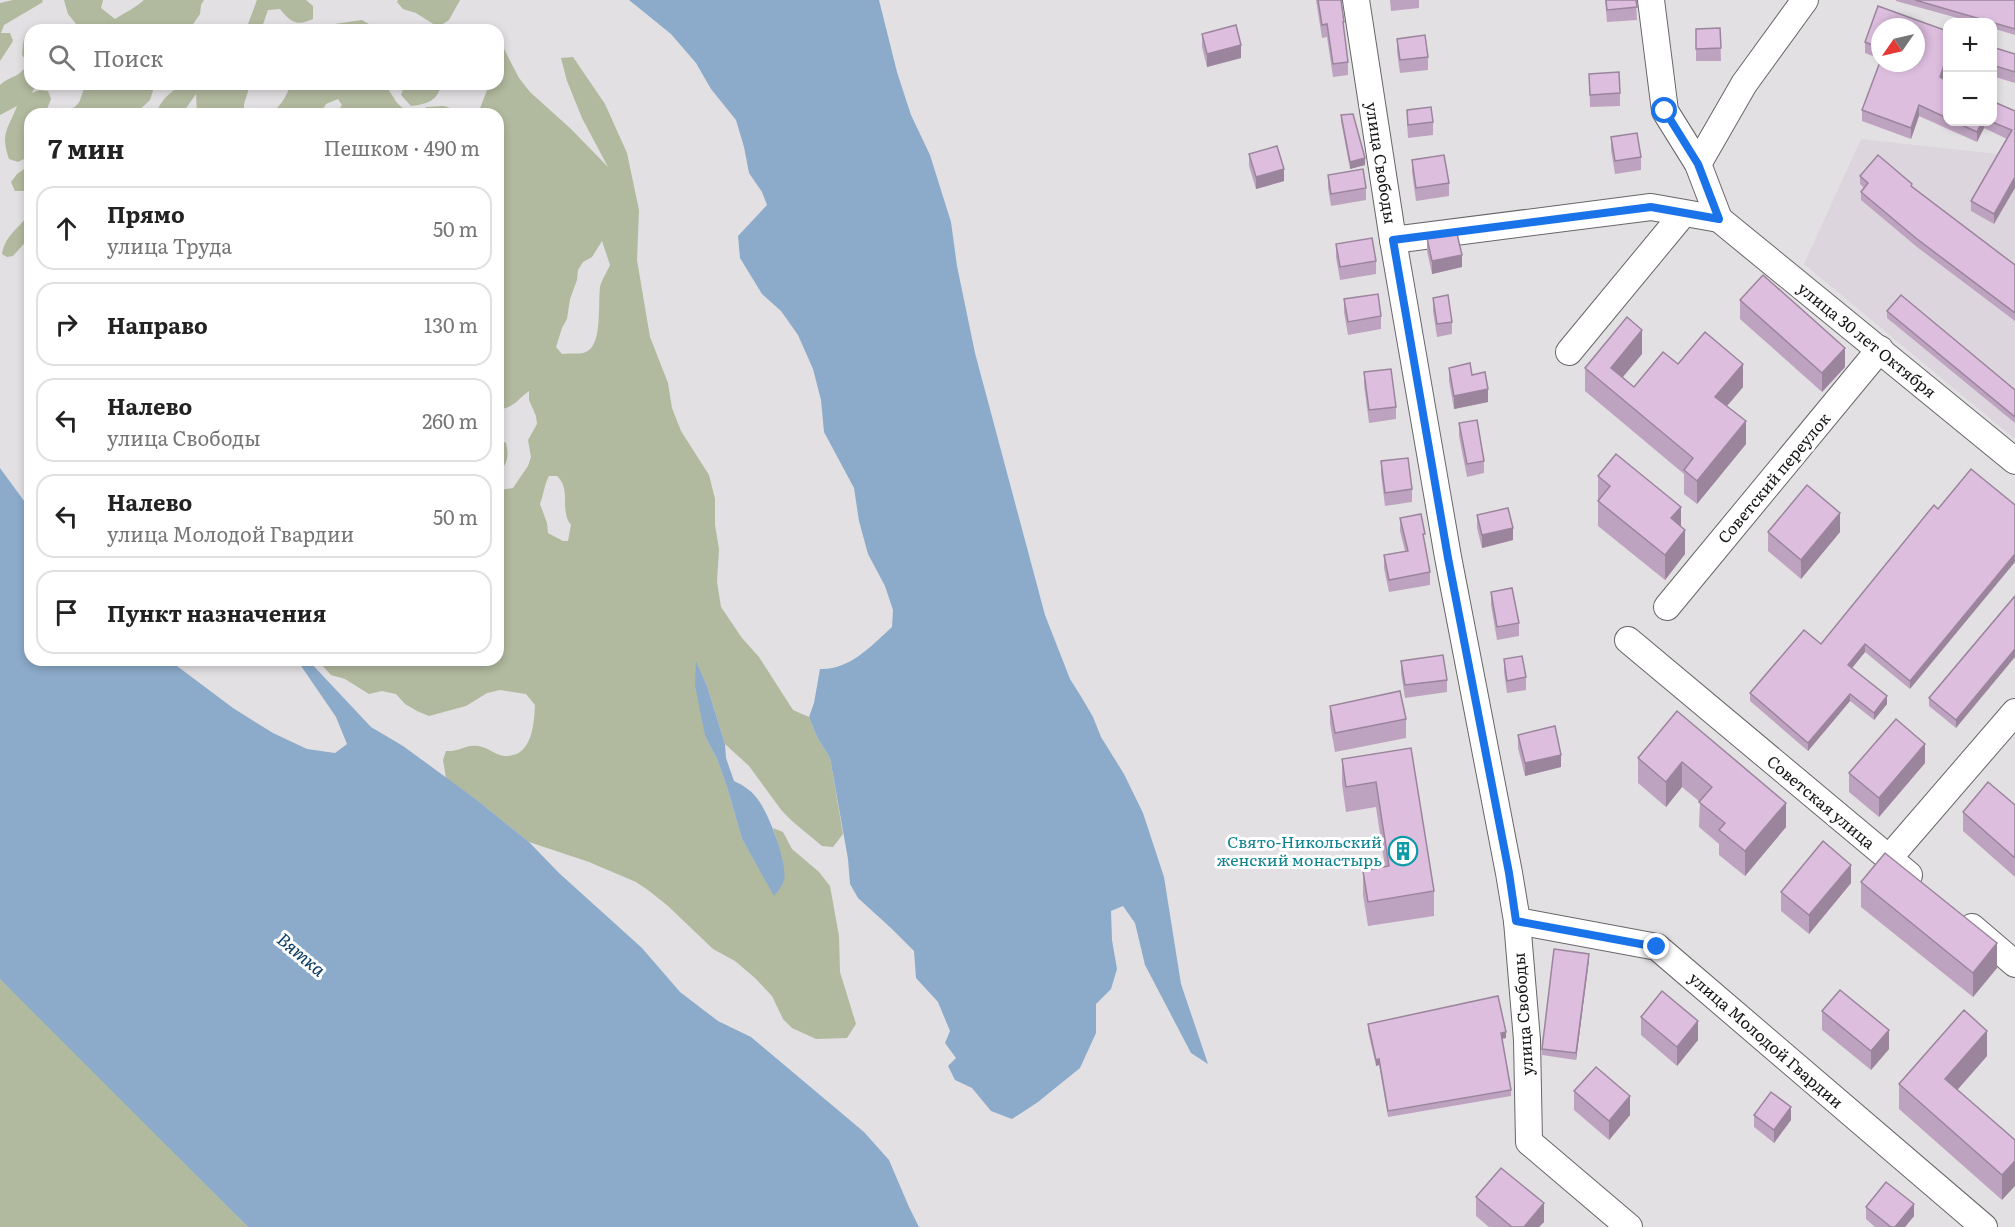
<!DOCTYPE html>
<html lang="ru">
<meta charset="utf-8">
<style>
:root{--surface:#fff;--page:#f2f2f2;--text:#222;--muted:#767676;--line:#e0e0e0}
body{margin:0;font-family:Literata,serif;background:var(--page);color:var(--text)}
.controls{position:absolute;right:18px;top:18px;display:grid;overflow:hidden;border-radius:12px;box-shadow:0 3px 9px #0003}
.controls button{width:54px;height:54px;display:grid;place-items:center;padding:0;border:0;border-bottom:2px solid var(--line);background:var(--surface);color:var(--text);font:30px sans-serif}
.compass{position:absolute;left:1871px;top:18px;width:54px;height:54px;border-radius:50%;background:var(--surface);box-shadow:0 3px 9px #0003;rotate:236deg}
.stop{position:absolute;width:18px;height:18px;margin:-14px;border:4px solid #1a73e8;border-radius:50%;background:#fff}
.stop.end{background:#1a73e8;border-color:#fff;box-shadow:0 2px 6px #0008}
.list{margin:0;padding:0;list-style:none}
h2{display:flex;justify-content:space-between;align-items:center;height:78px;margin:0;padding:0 24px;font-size:26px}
h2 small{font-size:20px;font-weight:400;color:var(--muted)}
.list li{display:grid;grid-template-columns:39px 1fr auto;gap:18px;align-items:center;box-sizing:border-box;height:84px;margin:0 12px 12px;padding:0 12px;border:2px solid var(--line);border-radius:18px}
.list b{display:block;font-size:22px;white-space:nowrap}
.list p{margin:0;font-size:20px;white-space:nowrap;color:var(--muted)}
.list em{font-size:20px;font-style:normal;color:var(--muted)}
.icon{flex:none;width:33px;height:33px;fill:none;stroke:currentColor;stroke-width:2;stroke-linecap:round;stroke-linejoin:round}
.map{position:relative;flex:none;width:2015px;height:1227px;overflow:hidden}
.search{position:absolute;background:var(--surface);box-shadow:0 3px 9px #0003;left:24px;top:24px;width:480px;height:66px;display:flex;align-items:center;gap:15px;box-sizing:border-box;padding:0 21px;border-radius:18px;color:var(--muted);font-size:22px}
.panel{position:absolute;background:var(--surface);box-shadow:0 3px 9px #0003;left:24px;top:108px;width:480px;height:558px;border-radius:18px}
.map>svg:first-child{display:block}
.built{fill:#ddd5dd}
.green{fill:#b1b99e;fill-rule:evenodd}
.water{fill:#8cabca}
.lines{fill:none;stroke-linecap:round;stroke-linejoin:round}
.minor-casing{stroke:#686668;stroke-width:28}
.minor{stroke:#fff;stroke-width:26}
.wall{fill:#bea3c0}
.shaded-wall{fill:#9b859c}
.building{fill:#ddbedf;stroke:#9b859c;stroke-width:1.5}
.route{stroke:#1a73e8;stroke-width:8}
.labels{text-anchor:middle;stroke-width:6;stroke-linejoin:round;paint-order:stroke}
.street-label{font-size:16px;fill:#151515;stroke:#fff}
.culture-label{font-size:16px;fill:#0d838f;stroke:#fff;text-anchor:end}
.water-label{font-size:18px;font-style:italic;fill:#093b63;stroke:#fff}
</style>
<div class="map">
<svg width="2015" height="1227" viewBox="0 0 2015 1227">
<rect width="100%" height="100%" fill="#e2e0e2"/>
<polygon class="built" points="1861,139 2015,156 2015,439 1804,264"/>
<g class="green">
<polygon points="13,0 42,0 43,2 4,25 1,33 10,33 13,41 0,61 0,3"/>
<path d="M64,0H103L101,8L115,19C124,13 137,7 144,0H204L201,5L200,14L189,30H81L68,14Z"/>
<path d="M257,0H306L313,6V19C297,26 291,23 280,9L268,10L261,30H232L248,24Z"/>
<polygon points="398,0 460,0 449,20 438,27 416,13 403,9 397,2"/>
<polygon points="362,20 379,30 316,30 321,26"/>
<path d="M39,24L48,25L57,30H30V84H36L32,93L39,90L48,91L51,99L45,114H30V146L26,158L18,162L9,159C0,132 8,130 17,106L0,115V85C11,75 20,78 28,63L22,55C24,39 22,30 39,24Z"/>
<path d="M498,42L503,47L519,78L530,92L571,129L608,167L582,118L567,81L561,58L573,57L605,104L627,153L639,210L637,260L650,337L668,383L672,408L681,431L709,475L715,499V525L719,549L717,582L721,607L742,638L759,657L793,710L809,717L817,737L830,758L843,834L833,847L822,846L792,821L782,811L749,766L725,744L707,686L696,662L705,736L717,759L727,787L742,839L774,895L784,880L782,857L773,828L783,832L792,849L819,872L830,886L839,936L840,972L856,1024L847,1038L816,1039L792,1028L783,1019L772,996L755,978L735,961L713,949L668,906L648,890L636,882L589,862L529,842L477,800L446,778L443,760L446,751C460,752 465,744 478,746C488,747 496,756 505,756C532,757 534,725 535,705L526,694L500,690L487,693L466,706L429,716L417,711L405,704L396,694L382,691L369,694L345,679L331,675L318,661L498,660V490L513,488L528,466L531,457L528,440L537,424L536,416L529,400V391C518,399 513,409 498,409V114H478L487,90L485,84H498ZM602,241L610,265C607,272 602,279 600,287C598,302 602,341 589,350C582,356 570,352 562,354L556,347L562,328L567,319L570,299L577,280L578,270L583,262L592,257ZM549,476H557C572,490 559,510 571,525L568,541H563L548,533L547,523L540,504C544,494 544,485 549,476Z"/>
<path d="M86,84H155L150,100L135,114H62C84,103 77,104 86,84Z"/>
<path d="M182,84H248C250,96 241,101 245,114H197L196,94L182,114H156C161,99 170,93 182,84Z"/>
<path d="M291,84H385L397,103L410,114H336L342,105L338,99L326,104L320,114H270C281,106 286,97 291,84Z"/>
<path d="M411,84H441C438,101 427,104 411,106L401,95L404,87Z"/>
<polygon points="444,106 453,109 454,114 424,114 426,107"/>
<polygon points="30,165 30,188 24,191 15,191 11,182 17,174"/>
<path d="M30,211V237L13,256L7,257L2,254C6,232 21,229 30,211Z"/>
<path d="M498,438L506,443C509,456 508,464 498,473Z"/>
<polygon points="0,979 34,1011 248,1227 0,1227"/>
</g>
<g class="water">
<path d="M629,0H879L897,72L911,115L930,155L951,222L957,266L975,353L1045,615L1070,679L1082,698L1093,717L1101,737L1124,774L1143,813L1164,877L1181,984L1208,1064L1191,1053L1145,965L1135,923L1123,906L1111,911L1112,940L1117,969L1111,989L1096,1004V1033L1080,1068L1038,1102L1012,1119L991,1111L972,1088L955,1080L948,1066L956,1058L945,1043L950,1031L938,1002L916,978L914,951L892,929L858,898L850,884L848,859L830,758L817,737L809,717L814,703L820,669C850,670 871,646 892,627L893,610L885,586L868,554L859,521L854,488L824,432L821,400L813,369L798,335L781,311L762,294L740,258L738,236L767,205L762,192L749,173L744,147L736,120L711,89L696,63L671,34Z"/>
<polygon points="0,468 30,509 30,660 169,660 233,708 273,733 307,749 335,753 347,744 336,717 297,660 308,660 371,727 403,746 477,800 529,842 559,873 642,948 680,992 718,1021 751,1037 864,1132 889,1160 909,1207 919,1227 248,1227 0,979"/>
<path d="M696,661L707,686L725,744L726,758L734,781C745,786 752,791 759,801C769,815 788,863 784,880C783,885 777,892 774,896L742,839L727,787L717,759L705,736L695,685Z"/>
</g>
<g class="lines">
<g class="minor-casing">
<g id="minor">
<polyline points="1356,0 1393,240 1448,557 1509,873 1517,921 1527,1040 1529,1142 1629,1227"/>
<polyline points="1651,0 1665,111 1698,164 1719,219"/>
<polyline points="1698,164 1744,84 1805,0"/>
<polyline points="1719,219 2015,461"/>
<polyline points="1393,240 1651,207 1719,219"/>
<polyline points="1569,352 1683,214"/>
<polyline points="1667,607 1880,349"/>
<polyline points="1628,640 1909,875"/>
<polyline points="1889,858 2015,712"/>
<polyline points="1517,921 1657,947 1984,1227"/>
<polyline points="1972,927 2015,964"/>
</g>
</g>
<use href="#minor" class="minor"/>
</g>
<g class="wall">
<polygon points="1316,0 1341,0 1344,22 1344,34 1348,62 1348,75 1333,77 1327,37 1322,38"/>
<polygon points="1390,0 1419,0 1419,8 1391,11"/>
<polygon points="1605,0 1636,0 1637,20 1607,22"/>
<polygon points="1896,0 2015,0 2015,35 1992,28 1992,22 1972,22 1896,1"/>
<polygon points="1878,6 1944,79 1947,81 1947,122 1992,122 2015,111 1994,224 1971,211 1971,201 2007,139 1984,128 1977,142 1919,116 1911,139 1862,121 1862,110 1916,63 1880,27 1880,59 1865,53 1865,42"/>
<polygon points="1720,28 1721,61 1696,61 1696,29"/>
<polygon points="1202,34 1241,58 1207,67 1202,47"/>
<polygon points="1397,39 1428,57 1428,70 1400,73 1397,52"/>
<polygon points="1992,47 2015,54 2015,83 1992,76"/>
<polygon points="1589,74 1620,93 1620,106 1590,107"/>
<polygon points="1407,110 1433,122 1433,135 1408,138 1407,123"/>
<polygon points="1341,115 1365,165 1350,169 1341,121"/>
<polygon points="1611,137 1641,157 1641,170 1615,174 1611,150"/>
<polygon points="1249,154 1284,181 1256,189 1249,166"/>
<polygon points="1412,160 1449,183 1449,196 1416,201 1412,172"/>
<polygon points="1328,175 1366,188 1366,200 1331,206 1328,188"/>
<polygon points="1860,176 1912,186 2015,265 2015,321 1917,247 1861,200 1861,192 1864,188 1860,184"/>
<polygon points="1427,238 1462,267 1432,274 1427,251"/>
<polygon points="1336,244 1376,261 1376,274 1340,280 1336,257"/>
<polygon points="1433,298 1452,322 1452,334 1437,337 1433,311"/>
<polygon points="1344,299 1381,316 1381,329 1348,335 1344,312"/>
<polygon points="1740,300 1845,367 1822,392 1740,319"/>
<polygon points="1887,311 2015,390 2015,423 1887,318"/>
<polygon points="1642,354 1623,377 1634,387 1678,364 1743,387 1727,406 1746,444 1697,504 1684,494 1684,474 1585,391 1585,368"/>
<polygon points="1449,368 1472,375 1488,402 1454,409 1449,381"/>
<polygon points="1364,372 1396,407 1396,419 1369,423 1364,385"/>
<polygon points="1459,423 1484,461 1484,473 1467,477 1459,436"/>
<polygon points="1381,461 1412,489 1412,502 1385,506 1381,474"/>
<polygon points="1598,476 1681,526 1685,554 1665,580 1598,526"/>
<polygon points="1934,505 1910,689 1865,652 1852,668 1887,704 1874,720 1850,701 1808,751 1750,701 1750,693 1821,644"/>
<polygon points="1477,515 1513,540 1482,548 1477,528"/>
<polygon points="1400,518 1425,545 1430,572 1430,585 1389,592 1384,568 1384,555 1405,551 1400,531"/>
<polygon points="1768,532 1840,532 1801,579 1768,551"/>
<polygon points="1491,592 1519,623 1519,636 1497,640 1491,605"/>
<polygon points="2015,596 1956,728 1929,706 1929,698"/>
<polygon points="1504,659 1526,677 1526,690 1507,693 1504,672"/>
<polygon points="1401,661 1447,680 1447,692 1405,698 1401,673"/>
<polygon points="1330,706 1406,719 1406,738 1335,752 1330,724"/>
<polygon points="1677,711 1786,827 1745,876 1719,855 1719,844 1699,827 1700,802 1682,787 1666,807 1638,783 1638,758"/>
<polygon points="1518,735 1561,767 1525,776 1518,748"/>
<polygon points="1411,748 1434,891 1434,916 1368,926 1363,895 1363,871 1385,867 1376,807 1346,812 1342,784 1342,759"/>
<polygon points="1925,763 1879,817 1849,792 1849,773"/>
<polygon points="2015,805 2015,877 1963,831 1963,812"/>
<polygon points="1861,882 1997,968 1973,997 1861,907"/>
<polygon points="1851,883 1809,934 1781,911 1781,892"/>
<polygon points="1589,960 1576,1060 1542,1055 1542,1049"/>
<polygon points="1822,1011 1889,1049 1871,1070 1822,1030"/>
<polygon points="1641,1017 1698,1040 1677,1066 1641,1035"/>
<polygon points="1368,1024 1506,1038 1502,1039 1511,1090 1511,1096 1388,1117 1379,1065 1376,1066 1368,1031"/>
<polygon points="1987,1056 1957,1090 2015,1140 2002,1200 1899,1109 1899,1084"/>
<polygon points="1574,1091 1630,1115 1609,1140 1574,1110"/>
<polygon points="1754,1115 1791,1120 1774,1143 1754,1127"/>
<polygon points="1476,1197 1544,1222 1539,1227 1489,1227 1476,1216"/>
<polygon points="1866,1207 1914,1216 1905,1227 1875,1227 1866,1219"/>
</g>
<g class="shaded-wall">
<polygon points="1241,45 1241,58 1207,67 1207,54"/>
<polygon points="1947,57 1947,68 1940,88 1940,77"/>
<polygon points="1919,105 1919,116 1911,139 1911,128"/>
<polygon points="1982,122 1984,122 1984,128 1977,142 1977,132"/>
<polygon points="1365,158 1365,165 1350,169 1350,162"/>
<polygon points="1284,169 1284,181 1256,189 1256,177"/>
<polygon points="2015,177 2015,188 1994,224 1994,214"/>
<polygon points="1462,255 1462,267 1432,274 1432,261"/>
<polygon points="1642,330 1642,354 1611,391 1611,368"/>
<polygon points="1845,348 1845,367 1822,392 1822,373"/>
<polygon points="1743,364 1743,387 1715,420 1715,397"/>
<polygon points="1488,389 1488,402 1454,409 1454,396"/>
<polygon points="1746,421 1746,444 1697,504 1697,481"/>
<polygon points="1681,507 1681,531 1671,518"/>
<polygon points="1840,513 1840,532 1801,579 1801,560"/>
<polygon points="1513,528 1513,540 1482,548 1482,535"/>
<polygon points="1685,530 1685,554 1665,580 1665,555"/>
<polygon points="2015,554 2015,562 1910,689 1910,681"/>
<polygon points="1865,644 1865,652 1848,673 1848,665"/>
<polygon points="2015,649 2015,657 1956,728 1956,720"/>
<polygon points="1850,694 1850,701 1808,751 1808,743"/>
<polygon points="1887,696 1887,704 1874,720 1874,713"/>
<polygon points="1925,744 1925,763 1879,817 1879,798"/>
<polygon points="1561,755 1561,767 1525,776 1525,763"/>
<polygon points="1682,762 1682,787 1666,807 1666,782"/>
<polygon points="1786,803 1786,827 1745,876 1745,851"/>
<polygon points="1851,865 1851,883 1809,934 1809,915"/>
<polygon points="1997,943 1997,968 1973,997 1973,973"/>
<polygon points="1589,954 1589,960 1576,1060 1576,1053"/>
<polygon points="1698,1021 1698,1040 1677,1066 1677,1047"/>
<polygon points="1889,1030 1889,1049 1871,1070 1871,1051"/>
<polygon points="1987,1031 1987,1056 1945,1104 1945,1079"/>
<polygon points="1506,1032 1506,1038 1501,1039 1501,1033"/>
<polygon points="1379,1059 1379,1065 1376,1066 1376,1060"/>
<polygon points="1630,1096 1630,1115 1609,1140 1609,1121"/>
<polygon points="1791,1107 1791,1120 1774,1143 1774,1130"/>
<polygon points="2015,1161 2015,1186 2002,1200 2002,1175"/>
<polygon points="1544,1203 1544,1222 1539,1227 1524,1227"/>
<polygon points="1914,1204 1914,1216 1905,1227 1895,1227"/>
</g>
<g class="building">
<polygon points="1318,0 1341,0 1344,22 1343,22 1348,62 1333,64 1327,24 1322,25"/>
<polygon points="1606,0 1636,0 1637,7 1607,10"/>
<polygon points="1915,0 2015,0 2015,29"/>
<polygon points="1878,6 1947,31 1947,57 1940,77 1947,81 1947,118 1919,105 1911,128 1862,110 1880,62 1880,63 1916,63 1916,27 1880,27 1880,48 1865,42"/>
<polygon points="1236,25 1241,45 1207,54 1202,34"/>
<polygon points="1720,28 1721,48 1696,49 1696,29"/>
<polygon points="1425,35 1428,57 1400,60 1397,39"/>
<polygon points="1992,47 2015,54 2015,72 1992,65"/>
<polygon points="1619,72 1620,93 1590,95 1589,74"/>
<polygon points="1992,101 2015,111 2015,177 1994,214 1971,201 2012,130 1992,122"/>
<polygon points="1431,107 1433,122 1408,125 1407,110"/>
<polygon points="1353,114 1365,158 1350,162 1341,115"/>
<polygon points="1955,122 1982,122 1977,132"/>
<polygon points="1637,133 1641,157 1615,161 1611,137"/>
<polygon points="1277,146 1284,169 1256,177 1249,154"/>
<polygon points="1444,155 1449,183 1416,188 1412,160"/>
<polygon points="1878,155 1912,184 1911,186 2015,265 2015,313 1917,239 1861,192 1868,183 1860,176"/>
<polygon points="1363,169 1366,188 1331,194 1328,175"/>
<polygon points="1457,234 1462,255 1432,261 1427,238"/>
<polygon points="1372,238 1376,261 1340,267 1336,244"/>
<polygon points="1763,275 1845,348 1822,373 1740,300"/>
<polygon points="1378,294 1381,316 1348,322 1344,299"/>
<polygon points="1448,295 1452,322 1437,324 1433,298"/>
<polygon points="1901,295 2015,390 2015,417 1887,311"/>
<polygon points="1627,317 1642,330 1611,368 1634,387 1663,352 1678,364 1705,332 1743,364 1715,397 1746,421 1697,481 1684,470 1693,458 1585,368"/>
<polygon points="1470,363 1472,375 1485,372 1488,389 1454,396 1449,368"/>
<polygon points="1391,369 1396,407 1369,410 1364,372"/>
<polygon points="1477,420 1484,461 1467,464 1459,423"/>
<polygon points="1616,454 1681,507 1671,518 1685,530 1665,555 1598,501 1610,486 1598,476"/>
<polygon points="1408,458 1412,489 1385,493 1381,461"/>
<polygon points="1971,469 2015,505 2015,554 1910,681 1865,644 1848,665 1887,696 1874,713 1850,694 1808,743 1750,693 1804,630 1821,644 1934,505 1938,509"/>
<polygon points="1807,485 1840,513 1801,560 1768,532"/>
<polygon points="1508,508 1513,528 1482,535 1477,515"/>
<polygon points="1421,514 1425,534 1423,534 1430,572 1389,580 1384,555 1408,551 1400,518"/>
<polygon points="1512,588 1519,623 1497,627 1491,592"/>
<polygon points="2015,596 2015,649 1956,720 1929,698"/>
<polygon points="1443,655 1447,680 1405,685 1401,661"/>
<polygon points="1522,656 1526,677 1507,681 1504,659"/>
<polygon points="1400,691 1406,719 1335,733 1330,706"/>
<polygon points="1677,711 1786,803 1745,851 1719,830 1725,823 1699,802 1712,787 1682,762 1666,782 1638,758"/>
<polygon points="1896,719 1925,744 1879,798 1849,773"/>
<polygon points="1555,726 1561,755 1525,763 1518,735"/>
<polygon points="1411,748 1434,891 1368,902 1363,871 1389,866 1376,782 1346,787 1342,759"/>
<polygon points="1988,782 2015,805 2015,858 1963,812"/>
<polygon points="1823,841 1851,865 1809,915 1781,892"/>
<polygon points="1885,853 1997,943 1973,973 1861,882"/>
<polygon points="1554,949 1589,954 1576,1053 1542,1049"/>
<polygon points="1840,990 1889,1030 1871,1051 1822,1011"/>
<polygon points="1662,991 1698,1021 1677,1047 1641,1017"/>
<polygon points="1498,996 1506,1032 1501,1033 1511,1090 1388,1111 1379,1059 1376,1060 1368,1024"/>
<polygon points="1964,1010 1987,1031 1945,1079 2015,1140 2015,1161 2002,1175 1899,1084"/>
<polygon points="1596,1067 1630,1096 1609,1121 1574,1091"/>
<polygon points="1771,1092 1791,1107 1774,1130 1754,1115"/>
<polygon points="1501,1168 1544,1203 1524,1227 1512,1227 1476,1197"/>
<polygon points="1886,1182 1914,1204 1895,1227 1891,1227 1866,1207"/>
</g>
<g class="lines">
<polyline class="route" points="1657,947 1516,921 1509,873 1448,558 1393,240 1651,207 1719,219 1698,164 1665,111"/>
</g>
<defs>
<g id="building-ring" transform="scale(1.5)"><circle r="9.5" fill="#fff" stroke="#0f9aa8" stroke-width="1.5"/><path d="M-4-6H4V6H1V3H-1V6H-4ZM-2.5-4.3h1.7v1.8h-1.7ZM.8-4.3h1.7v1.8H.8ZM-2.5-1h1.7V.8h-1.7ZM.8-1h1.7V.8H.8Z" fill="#0f9aa8"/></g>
</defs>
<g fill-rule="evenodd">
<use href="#building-ring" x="1403" y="851"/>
</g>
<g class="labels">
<g class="street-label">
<text transform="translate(1381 163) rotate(81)" y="6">улица Свободы</text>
<text transform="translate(1867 340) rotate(39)" y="6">улица 30 лет Октября</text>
<text transform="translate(1774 478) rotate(-50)" y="6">Советский переулок</text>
<text transform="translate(1821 802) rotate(40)" y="6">Советская улица</text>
<text transform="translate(1523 1014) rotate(-94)" y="6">улица Свободы</text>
<text transform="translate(1766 1040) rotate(41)" y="6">улица Молодой Гвардии</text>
</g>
<g class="culture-label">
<text x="1382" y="848">Свято-Никольский<tspan x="1382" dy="18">женский монастырь</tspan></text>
</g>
<g class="water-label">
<text transform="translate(301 955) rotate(40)" y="6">Вятка</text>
</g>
</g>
</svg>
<div class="controls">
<button>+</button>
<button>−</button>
</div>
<svg class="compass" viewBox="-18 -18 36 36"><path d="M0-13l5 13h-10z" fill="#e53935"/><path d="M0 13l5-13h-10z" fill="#767676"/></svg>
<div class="stop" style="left:1665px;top:111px"></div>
<div class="stop end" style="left:1657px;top:947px"></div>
<div class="search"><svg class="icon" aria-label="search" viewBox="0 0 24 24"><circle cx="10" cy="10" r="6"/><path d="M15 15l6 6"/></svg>Поиск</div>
<section class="panel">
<h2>7 мин<small>Пешком · 490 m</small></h2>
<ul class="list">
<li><svg class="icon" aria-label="ahead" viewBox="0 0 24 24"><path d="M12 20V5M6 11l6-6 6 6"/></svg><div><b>Прямо</b><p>улица Труда</p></div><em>50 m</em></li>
<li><svg class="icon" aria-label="right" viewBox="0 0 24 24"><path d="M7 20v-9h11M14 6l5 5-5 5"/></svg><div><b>Направо</b></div><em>130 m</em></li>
<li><svg class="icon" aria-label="left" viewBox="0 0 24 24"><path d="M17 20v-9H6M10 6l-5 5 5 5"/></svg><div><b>Налево</b><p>улица Свободы</p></div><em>260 m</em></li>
<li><svg class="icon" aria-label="left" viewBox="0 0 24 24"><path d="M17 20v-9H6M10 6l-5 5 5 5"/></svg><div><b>Налево</b><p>улица Молодой Гвардии</p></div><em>50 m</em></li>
<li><svg class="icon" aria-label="arrive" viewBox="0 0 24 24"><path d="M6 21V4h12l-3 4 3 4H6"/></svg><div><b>Пункт назначения</b></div></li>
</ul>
</section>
</div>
